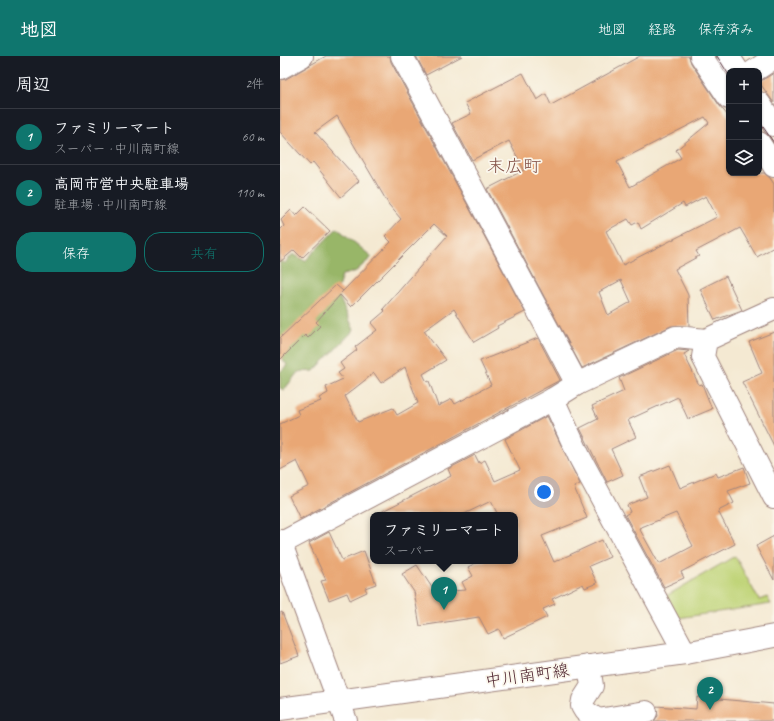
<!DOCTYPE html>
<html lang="ja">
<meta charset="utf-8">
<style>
:root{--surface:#171b24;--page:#242831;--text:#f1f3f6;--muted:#9ea1a6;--line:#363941;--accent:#0f766e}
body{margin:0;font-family:Caveat,"Klee One",sans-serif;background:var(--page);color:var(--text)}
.controls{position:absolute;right:12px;top:12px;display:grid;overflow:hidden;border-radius:8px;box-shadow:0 1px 3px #0004}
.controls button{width:36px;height:36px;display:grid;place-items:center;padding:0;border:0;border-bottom:1px solid var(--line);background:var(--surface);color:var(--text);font:20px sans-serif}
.you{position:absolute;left:264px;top:436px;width:14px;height:14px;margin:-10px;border:3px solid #fff;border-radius:50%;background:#1a73e8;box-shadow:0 0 0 6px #1a73e833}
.badge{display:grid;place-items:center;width:26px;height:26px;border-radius:50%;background:var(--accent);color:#fff;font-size:13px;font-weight:700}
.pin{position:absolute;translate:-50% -33px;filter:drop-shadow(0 1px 2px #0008)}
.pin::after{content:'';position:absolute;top:21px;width:14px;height:12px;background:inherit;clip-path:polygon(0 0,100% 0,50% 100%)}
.popup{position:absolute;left:90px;top:456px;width:148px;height:52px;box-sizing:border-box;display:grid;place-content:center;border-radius:8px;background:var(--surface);filter:drop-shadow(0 1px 3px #0005);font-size:13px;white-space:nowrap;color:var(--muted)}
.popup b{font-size:15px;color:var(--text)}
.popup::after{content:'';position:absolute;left:50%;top:100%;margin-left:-8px;border:8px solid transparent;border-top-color:var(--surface)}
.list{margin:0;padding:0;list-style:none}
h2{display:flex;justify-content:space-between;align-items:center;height:52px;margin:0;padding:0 16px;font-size:17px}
h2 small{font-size:13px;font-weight:400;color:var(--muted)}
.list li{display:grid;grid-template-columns:26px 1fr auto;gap:12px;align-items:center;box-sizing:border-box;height:56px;padding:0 16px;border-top:1px solid var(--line)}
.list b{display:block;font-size:15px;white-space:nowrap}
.list p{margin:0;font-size:13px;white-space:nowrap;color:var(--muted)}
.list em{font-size:13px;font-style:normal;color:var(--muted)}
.actions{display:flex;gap:8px;padding:12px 16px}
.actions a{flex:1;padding:9px 0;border:1px solid var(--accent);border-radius:16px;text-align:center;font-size:14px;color:var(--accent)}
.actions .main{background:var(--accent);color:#fff}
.icon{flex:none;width:22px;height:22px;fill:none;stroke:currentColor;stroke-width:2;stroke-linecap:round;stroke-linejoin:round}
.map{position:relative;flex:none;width:494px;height:665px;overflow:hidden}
header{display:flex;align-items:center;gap:24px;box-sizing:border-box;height:56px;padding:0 20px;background:var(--accent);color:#fff}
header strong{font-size:19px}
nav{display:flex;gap:22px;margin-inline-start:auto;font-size:14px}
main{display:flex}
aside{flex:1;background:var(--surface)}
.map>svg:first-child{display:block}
.green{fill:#c0d478;stroke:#857a52}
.forest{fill:#98b668;stroke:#716a4a}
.building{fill:#e9a774;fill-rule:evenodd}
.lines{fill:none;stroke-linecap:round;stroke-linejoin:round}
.minor-casing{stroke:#9f847e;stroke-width:24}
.major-casing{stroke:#9f847e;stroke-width:24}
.minor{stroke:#fff;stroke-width:22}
.major{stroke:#fff;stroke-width:22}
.tram{stroke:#4a1f2b;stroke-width:1}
.labels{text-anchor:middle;stroke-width:3.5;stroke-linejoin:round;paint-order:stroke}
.street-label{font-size:17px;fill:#4a1f2b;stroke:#fbf7ec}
.neighbourhood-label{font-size:18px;fill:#824f45;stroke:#fbf7ec}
</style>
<header>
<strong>地図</strong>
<nav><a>地図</a><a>経路</a><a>保存済み</a></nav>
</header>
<main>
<aside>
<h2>周辺<small>2件</small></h2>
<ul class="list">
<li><span class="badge">1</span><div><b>ファミリーマート</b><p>スーパー · 中川南町線</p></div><em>60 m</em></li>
<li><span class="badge">2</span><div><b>高岡市営中央駐車場</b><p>駐車場 · 中川南町線</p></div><em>110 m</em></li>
</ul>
<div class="actions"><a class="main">保存</a><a>共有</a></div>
</aside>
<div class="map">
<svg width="494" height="665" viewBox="0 0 494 665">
<rect width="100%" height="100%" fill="#fbf7ec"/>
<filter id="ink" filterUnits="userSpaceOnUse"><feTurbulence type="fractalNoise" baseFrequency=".025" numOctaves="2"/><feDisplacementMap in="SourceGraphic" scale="8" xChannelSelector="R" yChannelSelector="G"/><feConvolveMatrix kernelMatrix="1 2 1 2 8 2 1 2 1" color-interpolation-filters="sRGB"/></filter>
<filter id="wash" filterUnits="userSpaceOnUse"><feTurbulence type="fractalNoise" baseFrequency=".012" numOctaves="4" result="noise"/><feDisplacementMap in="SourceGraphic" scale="16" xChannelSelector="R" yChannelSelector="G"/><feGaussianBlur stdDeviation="0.9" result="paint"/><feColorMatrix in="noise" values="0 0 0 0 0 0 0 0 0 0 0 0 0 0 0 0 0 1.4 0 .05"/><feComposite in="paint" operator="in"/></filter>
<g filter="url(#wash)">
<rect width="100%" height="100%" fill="#f4e9d2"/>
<polygon class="green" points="455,500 479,544 487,541 491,548 392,563 381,543"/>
<polygon class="forest" points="57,172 92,201 75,216 62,219 57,236 74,274 34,315 18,316 4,334 0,332 0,316 7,309 0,300 0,203 4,208 13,198 25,205"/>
<g id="blocks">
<g class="building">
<path d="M46,0H110L111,6L245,256L217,270L218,272L194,286L174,253L144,275L166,304L143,318L147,326L149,325L158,350L172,343L175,348L211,329L200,305L258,282L280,324L20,463L9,440L29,430L17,405L0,414V368L19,359L17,354L41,345L39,342L48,337L46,331L63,323L58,317L64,313L60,307L77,294L75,291L97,274L91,267L105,255L103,253L167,180L154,168L71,251L60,239L36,266L40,270L28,282L25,279L0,304V282L56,229L63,235L61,237L111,186L105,180L121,163L109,149L57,60L35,76L79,125L61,141L33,106L30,109L0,76V24L6,23ZM125,311L138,347L117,359L113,352L78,366L65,340L94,317L101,327Z"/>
<polygon points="136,0 182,0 146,19"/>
<path d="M360,0H409L411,7L439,49L449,61V117H484L490,122L494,128V191L477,201L460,172L416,195L419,200L395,213L408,239L409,270H391L302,312L207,133L244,114L229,85L192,104L172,67L191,58L185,47L243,17L257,44L266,38L271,49ZM425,61L429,67L396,94L401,102L350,131L337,106ZM426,140L437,161L343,209L326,175L348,163L352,169L358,166L361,173L403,147L405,151ZM341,224L351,246L328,259L319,236Z"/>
<polygon points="494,17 494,47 479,26"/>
<polygon points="25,151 50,175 22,202 14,194 0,206 0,174 4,170 1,164 11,154 16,160"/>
<polygon points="446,220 462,254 435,264 420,233"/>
<polygon points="494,276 494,390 462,326 482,317 469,286"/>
<polygon points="398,294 409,295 404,298 419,329 422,328 432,353 408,363 398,341 348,364 356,381 331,393 343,419 327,426 300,372 318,363 312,350 344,335 339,322"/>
<polygon points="267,360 300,428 294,431 307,462 262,480 274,506 322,484 330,501 309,510 317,527 305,532 303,528 272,543 275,548 263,553 267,561 223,582 219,573 208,578 199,561 140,570 134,536 122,518 137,509 155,536 186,534 182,526 193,520 188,511 200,505 235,505 235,459 218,459 211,445 182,459 95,459 171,420 168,413 195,399 199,407 205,404 215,425 240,414 225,383"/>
<path d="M390,409L400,432L436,417L438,421L464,411L470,427L448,435L454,447L438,455L455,488L401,516L404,522L384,531L345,459L350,456L347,449L367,441L359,421ZM396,457L413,490L379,508L359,472Z"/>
<polygon points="49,476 62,504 84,495 96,528 85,532 87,536 70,544 67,537 49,544 41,525 46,524 29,487"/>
<polygon points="494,480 494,524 476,490"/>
<polygon points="2,556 19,600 0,607 0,557"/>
<polygon points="417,641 494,648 494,665 374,665 378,660 376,650 416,653"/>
</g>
</g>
</g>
<g filter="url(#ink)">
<use href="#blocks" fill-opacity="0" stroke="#9f847e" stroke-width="1"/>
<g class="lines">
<g class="minor-casing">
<g id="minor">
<polyline points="122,0 297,328"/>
<polyline points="0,12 22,0"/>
<polyline points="474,15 494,2"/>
<polyline points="494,253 426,284 423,301 494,441"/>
<polyline points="273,343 300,402 405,597"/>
<polyline points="0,485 66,665"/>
<polyline points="0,488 273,343 297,328 396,281 426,284"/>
<polyline points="309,610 312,630 303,644 302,650 305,655 318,664 366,656"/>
</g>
</g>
<g class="major-casing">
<g id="major">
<polyline points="421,0 449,42"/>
<polyline points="448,0 458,15"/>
<polyline points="479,47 494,69"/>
<polyline points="479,87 494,110"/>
<polyline points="0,653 405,597 494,580"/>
</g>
</g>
<use href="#minor" class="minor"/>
<use href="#major" class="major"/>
<g class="tram">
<polyline points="437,0 449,19"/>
<polyline points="479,65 494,87"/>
</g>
</g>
</g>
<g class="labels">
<g class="street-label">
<text transform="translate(247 619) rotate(-8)" y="6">中川南町線</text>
</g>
<g class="neighbourhood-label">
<text x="234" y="116">末広町</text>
</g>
</g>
</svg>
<div class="controls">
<button>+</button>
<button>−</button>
<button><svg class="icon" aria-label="layers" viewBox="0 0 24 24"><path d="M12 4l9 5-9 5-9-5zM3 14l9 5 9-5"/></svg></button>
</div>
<div class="you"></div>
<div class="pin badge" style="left:164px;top:554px">1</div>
<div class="popup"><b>ファミリーマート</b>スーパー</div>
<div class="pin badge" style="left:430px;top:654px">2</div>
</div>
</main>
